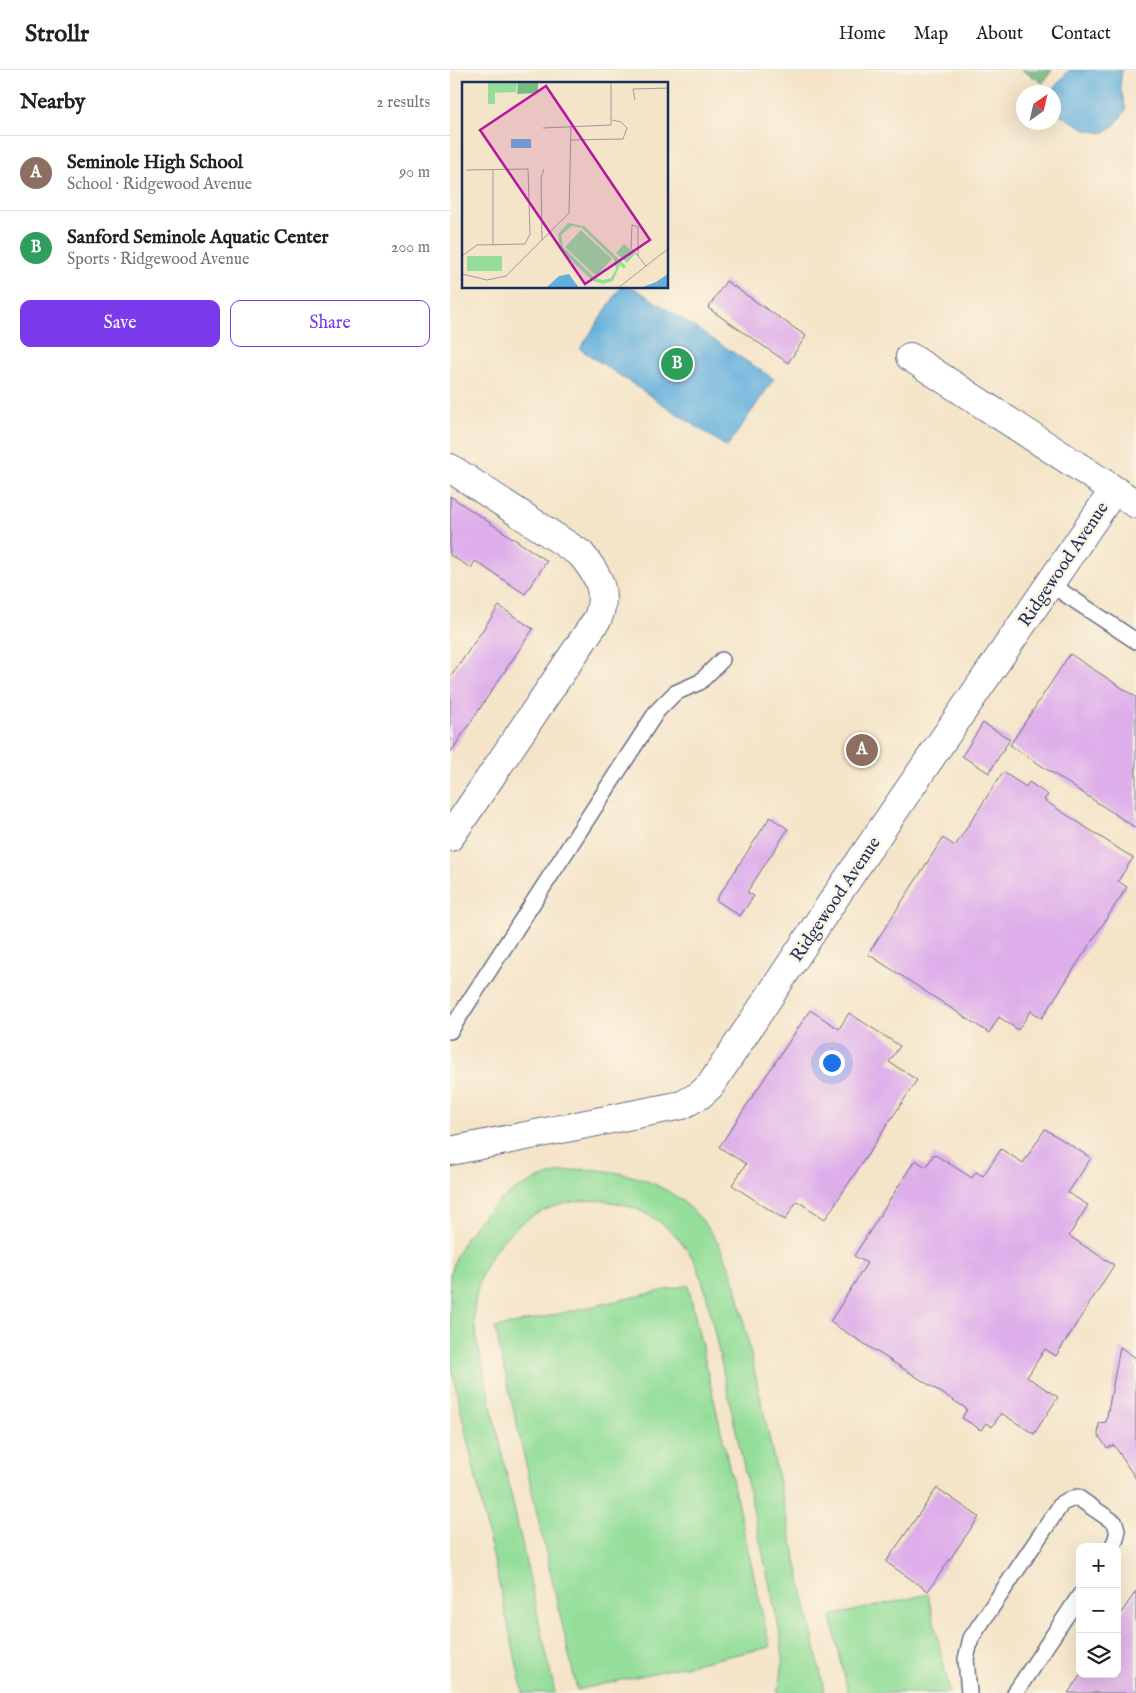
<!DOCTYPE html>
<meta charset="utf-8">
<style>
:root{--surface:#fff;--page:#f6f6f6;--text:#202124;--muted:#757577;--line:#e0e0e0;--accent:#7c3aed}
body{margin:0;font-family:"IM FELL English",serif;background:var(--page);color:var(--text)}
.controls{position:absolute;right:15px;bottom:15px;display:grid;overflow:hidden;border-radius:10px;box-shadow:0 5px 20px #0002}
.controls button{width:45px;height:45px;display:grid;place-items:center;padding:0;border:0;border-bottom:1px solid var(--line);background:var(--surface);color:var(--text);font:25px sans-serif}
.compass{position:absolute;left:566px;top:15px;width:45px;height:45px;border-radius:50%;background:var(--surface);box-shadow:0 5px 20px #0002;rotate:34deg}
.you{position:absolute;left:381px;top:992px;width:18px;height:18px;margin:-12px;border:4px solid #fff;border-radius:50%;background:#1a73e8;box-shadow:0 0 0 8px #1a73e833}
.badge{display:grid;place-items:center;width:32px;height:32px;border-radius:50%;background:var(--accent);color:#fff;font-size:16px;font-weight:700}
.pin{position:absolute;translate:-50% -50%;border:2px solid #fff;box-shadow:0 1px 5px #0006}
.list{margin:0;padding:0;list-style:none}
h2{display:flex;justify-content:space-between;align-items:center;height:65px;margin:0;padding:0 20px;font-size:21px}
h2 small{font-size:16px;font-weight:400;color:var(--muted)}
.list li{display:grid;grid-template-columns:32px 1fr auto;gap:15px;align-items:center;box-sizing:border-box;height:75px;padding:0 20px;border-top:1px solid var(--line)}
.list b{display:block;font-size:19px;white-space:nowrap}
.list p{margin:0;font-size:16px;white-space:nowrap;color:var(--muted)}
.list em{font-size:16px;font-style:normal;color:var(--muted)}
.actions{display:flex;gap:10px;padding:15px 20px}
.actions a{flex:1;padding:11px 0;border:1px solid var(--accent);border-radius:10px;text-align:center;font-size:18px;color:var(--accent)}
.actions .main{background:var(--accent);color:#fff}
.icon{flex:none;width:28px;height:28px;fill:none;stroke:currentColor;stroke-width:2;stroke-linecap:round;stroke-linejoin:round}
.map{position:relative;flex:none;width:686px;height:1623px;overflow:hidden}
header{display:flex;align-items:center;gap:30px;box-sizing:border-box;height:70px;padding:0 25px;background:var(--surface);border-bottom:1px solid var(--line)}
header strong{font-size:24px}
nav{display:flex;gap:28px;margin-inline-start:auto;font-size:18px}
main{display:flex}
aside{flex:1;background:var(--surface)}
.map>svg:first-child{display:block}
.green{fill:#94de9a;stroke:#58867c}
.forest{fill:#77bd82;stroke:#497670}
.water{fill:#64b0dd;stroke:#40709e}
.building{fill:#deaeea}
.lines{fill:none;stroke-linecap:round;stroke-linejoin:round}
.lane-casing{stroke:#676e83;stroke-width:18}
.street-casing{stroke:#676e83;stroke-width:30}
.lane{stroke:#fff;stroke-width:15}
.street{stroke:#fff;stroke-width:28}
.labels{text-anchor:middle;stroke-width:5;stroke-linejoin:round;paint-order:stroke}
.street-label{font-size:18px;fill:#1b2f5e;stroke:#fcf5e5}
.inset-road{fill:none;stroke:#9d9c9e;stroke-width:1}
.view{fill:#b5179e;fill-opacity:0.15;stroke:#b5179e;stroke-width:2.5}
.inset-edge{fill:none;stroke:#1b2f5e;stroke-width:2.5}
</style>
<header>
<strong>Strollr</strong>
<nav><a>Home</a><a>Map</a><a>About</a><a>Contact</a></nav>
</header>
<main>
<aside>
<h2>Nearby<small>2 results</small></h2>
<ul class="list">
<li><span class="badge" style="background:#8d6e63">A</span><div><b>Seminole High School</b><p>School · Ridgewood Avenue</p></div><em>90 m</em></li>
<li><span class="badge" style="background:#2e9e5b">B</span><div><b>Sanford Seminole Aquatic Center</b><p>Sports · Ridgewood Avenue</p></div><em>200 m</em></li>
</ul>
<div class="actions"><a class="main">Save</a><a>Share</a></div>
</aside>
<div class="map">
<svg width="686" height="1623" viewBox="0 0 686 1623">
<rect width="100%" height="100%" fill="#fcf5e5"/>
<filter id="ink" filterUnits="userSpaceOnUse"><feTurbulence type="fractalNoise" baseFrequency=".02" numOctaves="2"/><feDisplacementMap in="SourceGraphic" scale="10" xChannelSelector="R" yChannelSelector="G"/><feConvolveMatrix kernelMatrix="1 2 1 2 8 2 1 2 1" color-interpolation-filters="sRGB"/></filter>
<filter id="wash" filterUnits="userSpaceOnUse"><feTurbulence type="fractalNoise" baseFrequency=".0096" numOctaves="4" result="noise"/><feDisplacementMap in="SourceGraphic" scale="20" xChannelSelector="R" yChannelSelector="G"/><feGaussianBlur stdDeviation="1.12" result="paint"/><feColorMatrix in="noise" values="0 0 0 0 0 0 0 0 0 0 0 0 0 0 0 0 0 1.4 0 .05"/><feComposite in="paint" operator="in"/></filter>
<g filter="url(#wash)">
<rect width="100%" height="100%" fill="#f4e4c8"/>
<g class="green">
<path d="M134,1099C213,1102 263,1140 286,1216L375,1623H327C334,1603 333,1583 330,1563L256,1223C252,1211 249,1198 242,1187C184,1092 39,1123 25,1233C23,1246 25,1259 27,1271L105,1623H73L0,1291V1204L6,1186L17,1166L31,1148L48,1132L67,1119L88,1109L110,1102Z"/>
<polygon points="238,1215 320,1577 127,1620 45,1258"/>
<polygon points="478,1524 500,1623 398,1623 381,1546"/>
</g>
<polygon class="forest" points="572,0 602,0 593,13"/>
<g class="water">
<polygon points="619,0 672,0 670,16 676,40 665,55 653,63 637,60 607,43 604,36 604,18"/>
<polygon points="170,218 184,218 324,309 277,377 130,279"/>
</g>
<g id="blocks">
<g class="building">
<polygon points="276,211 356,266 338,293 258,238"/>
<polygon points="0,426 97,491 75,524 25,491 21,498 0,485"/>
<polygon points="49,536 83,559 0,683 0,608"/>
<polygon points="620,584 686,627 686,758 560,675"/>
<polygon points="533,653 560,669 539,703 512,686"/>
<polygon points="553,702 576,717 579,712 598,725 594,730 683,788 668,811 677,817 592,948 581,941 568,960 549,947 539,963 418,884 493,768 505,776"/>
<polygon points="320,747 338,759 297,822 304,826 290,846 266,830"/>
<polygon points="360,940 389,959 399,943 450,976 439,992 467,1010 375,1149 347,1131 335,1150 282,1115 296,1094 269,1077"/>
<polygon points="595,1059 641,1088 618,1123 638,1135 619,1166 664,1195 606,1286 595,1279 577,1307 608,1327 584,1364 551,1343 542,1357 536,1353 531,1360 512,1348 517,1339 380,1252 417,1193 404,1186 465,1090 476,1097 484,1084 522,1108 526,1102 533,1106 551,1079 573,1093"/>
<polygon points="670,1277 686,1288 686,1409 664,1375 657,1378 648,1365 649,1353 656,1352"/>
<polygon points="487,1418 529,1447 478,1521 436,1492"/>
<polygon points="686,1521 686,1623 618,1623 631,1604 667,1604 667,1549"/>
</g>
</g>
</g>
<g filter="url(#ink)">
<use href="#blocks" fill-opacity="0" stroke="#676e83" stroke-width="1"/>
<g class="lines">
<g class="lane-casing">
<g id="lane">
<polyline points="600,514 686,571"/>
<polyline points="0,961 207,641 225,623 250,612 272,590"/>
<path d="M519,1623L516,1589L521,1568L612,1433L627,1427L665,1453C669,1463 667,1468 662,1477"/>
<polyline points="565,1623 630,1525"/>
</g>
</g>
<g class="street-casing">
<g id="street">
<polyline points="460,287 686,434"/>
<path d="M0,398L131,484C148,505 158,520 148,548L0,767"/>
<polyline points="0,1081 232,1035 250,1025 260,1016 386,826 664,420"/>
</g>
</g>
<use href="#lane" class="lane"/>
<use href="#street" class="street"/>
</g>
</g>
<g class="labels">
<g class="street-label">
<text transform="translate(613 494) rotate(-56)" y="6">Ridgewood Avenue</text>
<text transform="translate(385 829) rotate(-56)" y="6">Ridgewood Avenue</text>
</g>
</g>
<g transform="translate(12 12)">
<rect width="206" height="206" fill="#f4e4c8"/>
<path d="M55,0L54,10L33,11V22H26V0ZM106,141L122,144L164,184L162,187L158,183L151,199L141,202L131,199L98,168L96,152ZM110,144L120,146L152,177L154,187L149,196L141,198L133,196L101,165L99,153ZM119,148L150,177L134,194L103,165ZM162,162L173,172L165,181L154,171ZM5,174H40V189H5Z" fill="#94de9a" fill-rule="evenodd"/>
<path d="M56,0H76V11L55,12Z" fill="#77bd82"/>
<path d="M49,57H69V66H49ZM107,192L117,206H84L97,194ZM206,192V206H178L194,200Z" fill="#64b0dd"/>
<path class="inset-road" d="M173,18L171,7L207,6M81,46L149,43V0M108,58L161,57L165,46L159,40L150,38M31,88V163M80,158L79,96L82,87M0,174L15,163L63,162L68,152L66,87L4,88M176,174V145L170,143L169,164V166L176,174L184,184M0,192L25,198L44,194L107,131L109,45M156,206L207,166"/>
<path class="view" d="M84,4L188,158L123,202L18,48Z"/>
<rect width="206" height="206" class="inset-edge"/>
</g>
</svg>
<div class="controls">
<button>+</button>
<button>−</button>
<button><svg class="icon" aria-label="layers" viewBox="0 0 24 24"><path d="M12 4l9 5-9 5-9-5zM3 14l9 5 9-5"/></svg></button>
</div>
<svg class="compass" viewBox="-18 -18 36 36"><path d="M0-13l5 13h-10z" fill="#e53935"/><path d="M0 13l5-13h-10z" fill="#757577"/></svg>
<div class="you"></div>
<div class="pin badge" style="left:412px;top:680px;background:#8d6e63">A</div>
<div class="pin badge" style="left:227px;top:294px;background:#2e9e5b">B</div>
</div>
</main>
